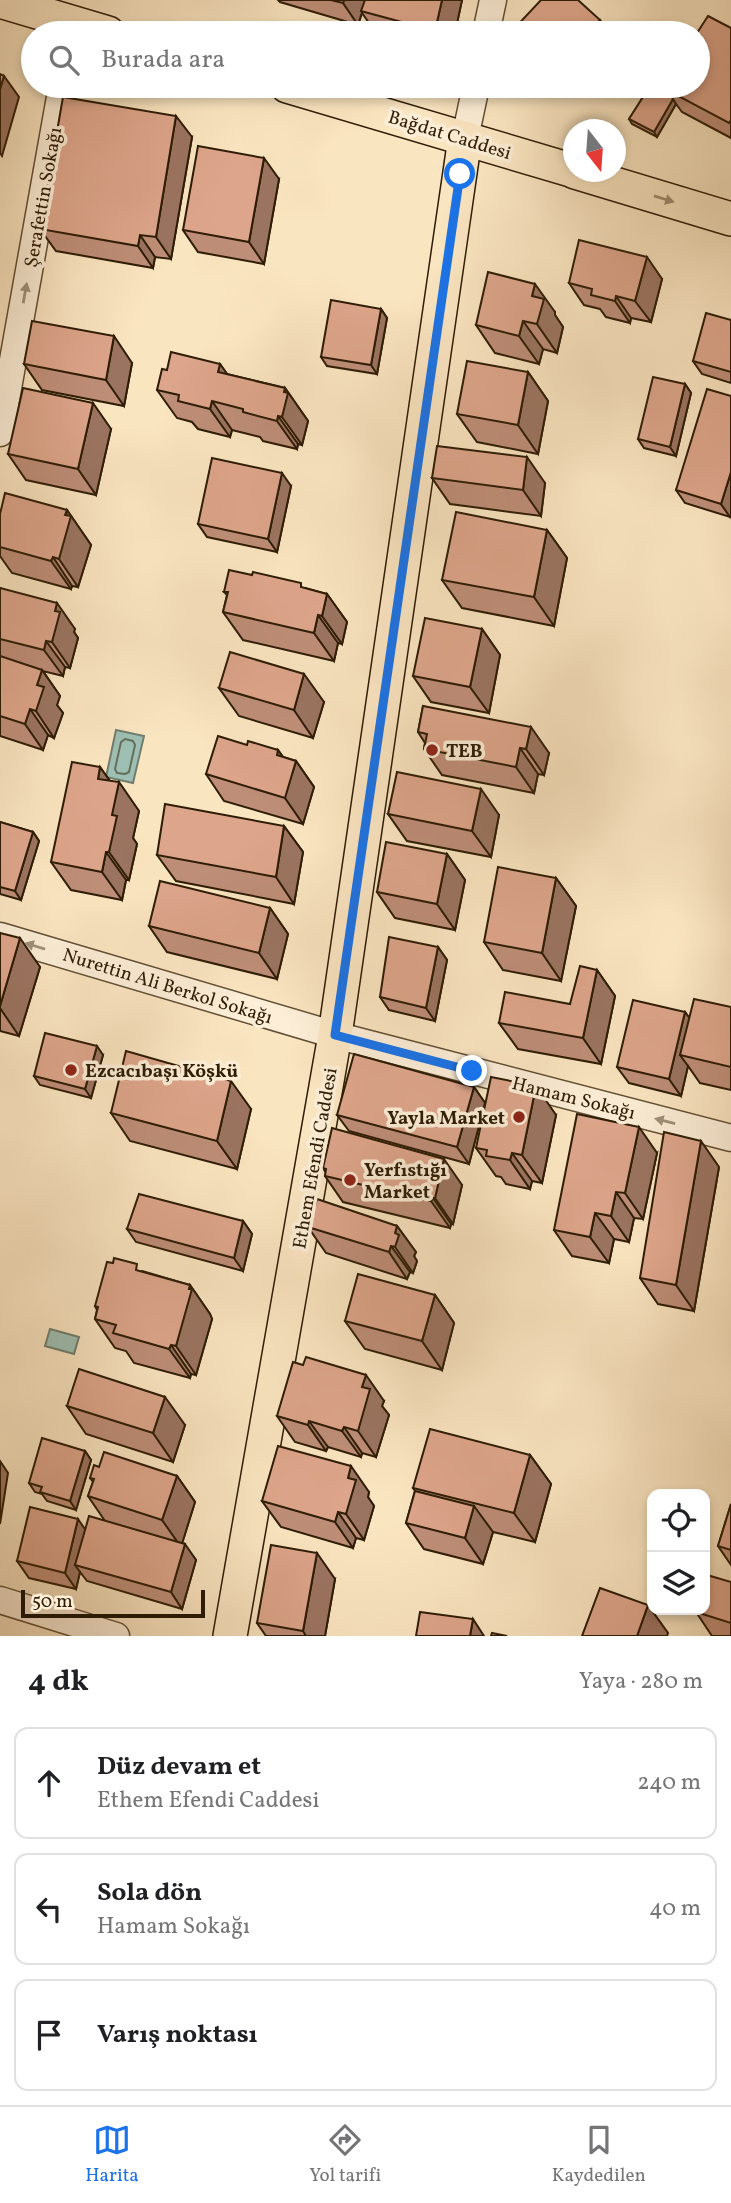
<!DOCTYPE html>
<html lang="tr">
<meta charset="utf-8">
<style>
:root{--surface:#fff;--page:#f2f2f2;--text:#202124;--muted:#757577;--line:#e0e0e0;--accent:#1a73e8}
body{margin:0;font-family:Vollkorn,serif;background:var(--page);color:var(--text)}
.controls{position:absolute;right:21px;bottom:21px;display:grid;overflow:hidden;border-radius:14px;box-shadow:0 4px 10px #0003}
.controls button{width:63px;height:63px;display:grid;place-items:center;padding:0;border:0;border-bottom:2px solid var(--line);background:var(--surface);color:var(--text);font:35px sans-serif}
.compass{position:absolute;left:563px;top:119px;width:63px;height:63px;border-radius:50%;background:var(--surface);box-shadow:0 4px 10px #0003;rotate:163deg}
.scale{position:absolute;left:21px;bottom:18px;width:184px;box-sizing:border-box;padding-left:7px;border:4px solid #2e1c04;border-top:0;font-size:19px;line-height:24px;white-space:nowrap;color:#2e1c04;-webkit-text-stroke:5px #fceed7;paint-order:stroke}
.stop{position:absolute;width:21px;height:21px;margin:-16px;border:5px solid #1a73e8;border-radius:50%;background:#fff}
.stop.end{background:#1a73e8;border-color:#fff;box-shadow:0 2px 7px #0008}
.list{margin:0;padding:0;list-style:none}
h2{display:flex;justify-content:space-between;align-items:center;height:91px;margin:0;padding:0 28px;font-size:30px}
h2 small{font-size:23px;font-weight:400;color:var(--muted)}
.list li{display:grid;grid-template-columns:46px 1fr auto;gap:21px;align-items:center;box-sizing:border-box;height:112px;margin:0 14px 14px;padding:0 14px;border:2px solid var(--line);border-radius:14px}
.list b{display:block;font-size:26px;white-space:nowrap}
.list p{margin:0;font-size:23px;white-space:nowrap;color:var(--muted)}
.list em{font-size:23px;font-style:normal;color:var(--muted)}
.icon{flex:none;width:38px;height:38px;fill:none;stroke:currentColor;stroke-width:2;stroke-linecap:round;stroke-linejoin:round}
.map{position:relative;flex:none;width:731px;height:1636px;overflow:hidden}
.search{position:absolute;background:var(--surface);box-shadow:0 4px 10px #0003;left:21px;right:21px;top:21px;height:77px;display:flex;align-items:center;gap:18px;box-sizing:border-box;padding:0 24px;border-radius:38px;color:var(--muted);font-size:26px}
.sheet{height:469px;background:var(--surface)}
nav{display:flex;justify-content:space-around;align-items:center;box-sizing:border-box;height:98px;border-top:2px solid var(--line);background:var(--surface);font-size:19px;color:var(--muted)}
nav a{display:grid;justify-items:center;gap:4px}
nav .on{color:var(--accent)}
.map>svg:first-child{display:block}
.water{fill:#9ebfb4;stroke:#717e6e;stroke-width:2}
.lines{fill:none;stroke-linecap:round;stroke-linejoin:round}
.shore{stroke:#666e5c;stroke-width:2}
.minor-casing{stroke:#614e33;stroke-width:29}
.major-casing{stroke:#2e1c04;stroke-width:36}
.minor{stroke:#fceed7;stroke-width:26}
.major{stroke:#fae5c1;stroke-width:33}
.wall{fill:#be8e78;stroke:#2e1c04;stroke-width:2}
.shaded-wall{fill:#9b7461;stroke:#2e1c04;stroke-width:2}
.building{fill:#dda58b;stroke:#2e1c04;stroke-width:2}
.oneway{fill:#9e8b6c}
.oneway2{fill:#9f9078}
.route{stroke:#1a73e8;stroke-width:9}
.poi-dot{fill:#8f2418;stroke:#fceed7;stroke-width:2.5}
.labels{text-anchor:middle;stroke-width:7;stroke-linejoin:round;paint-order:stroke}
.street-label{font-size:19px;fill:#2e1c04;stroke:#fceed7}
.poi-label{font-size:19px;font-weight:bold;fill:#2e1c04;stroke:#fceed7;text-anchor:start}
</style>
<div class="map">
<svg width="731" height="1636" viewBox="0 0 731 1636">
<rect width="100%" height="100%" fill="#fae5c1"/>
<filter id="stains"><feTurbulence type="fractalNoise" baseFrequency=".00286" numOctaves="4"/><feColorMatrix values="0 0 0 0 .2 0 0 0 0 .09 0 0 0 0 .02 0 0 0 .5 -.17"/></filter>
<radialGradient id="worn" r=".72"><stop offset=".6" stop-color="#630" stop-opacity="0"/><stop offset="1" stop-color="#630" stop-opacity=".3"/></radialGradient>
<g class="water">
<polygon points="116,730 144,736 133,783 106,777"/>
<polygon points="50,1329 79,1337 74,1354 45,1346"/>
</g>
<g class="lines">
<polygon class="shore" points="125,739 133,741 135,745 129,772 125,774 117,773 115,769 121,742"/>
<g class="minor-casing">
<g id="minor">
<polyline points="486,33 493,0"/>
<polyline points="465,138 476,86"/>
<polyline points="0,433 62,86"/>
<polyline points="0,936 335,1035 731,1138"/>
<polyline points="0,1600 116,1636"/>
</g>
</g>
<g class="major-casing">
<g id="major">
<polyline points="0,1 108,33"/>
<polyline points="287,86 574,171"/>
<polyline points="575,172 731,219"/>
<polyline points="230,1636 335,1035 465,138"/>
</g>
</g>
<use href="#minor" class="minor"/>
<use href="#major" class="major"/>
</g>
<g class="wall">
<polygon points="278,0 462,0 455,33 376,33 362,13 358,25 280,2"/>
<polygon points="731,28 731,138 682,112 676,104 657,137 632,124 629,119 650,86 698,86 700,38 698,33"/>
<polygon points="192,137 171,259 155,257 153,268 56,251 40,229"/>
<polygon points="279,179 264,264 198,252 183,230"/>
<polygon points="662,279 651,322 631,318 630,323 606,317 600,309 584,305 569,283"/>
<polygon points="381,309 387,318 377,374 327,366 321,357"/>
<polygon points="555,312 555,315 563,327 557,353 543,349 539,364 495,353 476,325"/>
<polygon points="731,320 731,383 702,374 693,361"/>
<polygon points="132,363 124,406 42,390 24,364"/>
<polygon points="220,364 227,374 285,388 308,421 302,445 298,444 297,449 263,441 260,437 232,430 230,437 198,429 192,422 177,418 157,390 167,370"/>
<polygon points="528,372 548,401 538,454 477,442 457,414"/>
<polygon points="685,384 691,393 676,456 644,448 638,439"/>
<polygon points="731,396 730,517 685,503 676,490"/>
<polygon points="111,429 96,495 26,480 8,454"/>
<polygon points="432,478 545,483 541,516 450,504"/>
<polygon points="291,486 277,552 207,537 198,524"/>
<polygon points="67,510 91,545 78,587 72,586 71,589 12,573 0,556 0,514"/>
<polygon points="547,530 567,558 554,626 462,608 442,580"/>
<polygon points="0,588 75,629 74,632 78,638 70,668 65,667 63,676 43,671 60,696 57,705 63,713 54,738 48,735 43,750 0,736"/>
<polygon points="305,588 327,594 347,622 342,644 338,643 334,661 243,640 223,612 227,595 224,592"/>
<polygon points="482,629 500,655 489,713 431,702 413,676"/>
<polygon points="219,688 324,702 313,738 239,716"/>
<polygon points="423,706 549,753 544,775 538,774 534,793 442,775 424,749 425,743 418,732"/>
<polygon points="247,745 278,750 283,757 296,761 314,787 303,824 224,801 206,774"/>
<polygon points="100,767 110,781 139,811 133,838 137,844 129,880 126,880 122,900 71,890 51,862"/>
<polygon points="388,814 499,815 491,857 407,841"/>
<polygon points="0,822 33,832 39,841 21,900 0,894"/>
<polygon points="284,826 303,852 294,904 176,881 157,855"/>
<polygon points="447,854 465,880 455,930 395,918 377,892"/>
<polygon points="556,878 576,906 561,981 503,970 484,942"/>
<polygon points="270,908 288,934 277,979 167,952 149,926"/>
<polygon points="0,933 40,967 19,1036 0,1031"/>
<polygon points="438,947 447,960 435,1021 389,1010 380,997"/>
<polygon points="597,970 615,996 601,1064 518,1049 499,1023 570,1004"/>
<polygon points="731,1007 731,1090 700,1083 688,1066 681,1096 629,1083 617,1067 685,1012 689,1018"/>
<polygon points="103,1055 91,1098 40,1085 34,1076"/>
<polygon points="474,1087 485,1103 469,1164 349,1131 337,1115"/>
<polygon points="251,1109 237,1169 130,1141 111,1113"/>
<polygon points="556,1115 542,1183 532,1181 530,1189 506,1184 501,1177 496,1176 476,1148"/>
<polygon points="657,1153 643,1219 634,1218 629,1242 614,1239 609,1263 572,1256 554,1230"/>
<polygon points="719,1167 694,1311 658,1304 640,1278"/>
<polygon points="323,1168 462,1185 453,1224 451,1224 450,1228 343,1202 325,1176 326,1173"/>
<polygon points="315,1206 397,1226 416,1252 414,1256 417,1261 413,1273 410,1272 407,1279 326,1253 308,1227 309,1224 305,1219"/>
<polygon points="243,1221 252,1234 243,1271 136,1242 127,1229"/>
<polygon points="142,1271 190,1285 210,1314 212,1319 196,1375 191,1374 190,1378 134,1363 126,1351 115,1348 95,1319 97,1310 95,1306"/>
<polygon points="435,1295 454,1323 442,1370 365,1349 345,1321"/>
<polygon points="384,1401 382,1406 389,1415 376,1457 362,1453 361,1457 328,1447 326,1451 295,1442 277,1416"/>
<polygon points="67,1406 185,1425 173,1462 86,1434"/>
<polygon points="85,1451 91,1460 76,1510 47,1501 42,1494 35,1492 29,1483"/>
<polygon points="530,1455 551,1484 535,1542 493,1532 483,1564 424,1549 406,1523 415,1491 413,1488"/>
<polygon points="99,1467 177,1476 195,1502 182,1543 196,1560 182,1609 87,1581 80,1572 76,1589 29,1578 17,1561 105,1521 88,1496 93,1482 90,1478"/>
<polygon points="369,1492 368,1497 374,1506 364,1540 356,1538 353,1548 281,1527 262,1501"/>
<polygon points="731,1504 731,1565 718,1546"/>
<polygon points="335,1579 325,1636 266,1636 257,1623"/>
<polygon points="731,1582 731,1636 712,1636 696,1612"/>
</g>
<g class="shaded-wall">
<polygon points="344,0 366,0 358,25 343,3"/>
<polygon points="442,0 462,0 455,33 437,33 435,31"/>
<polygon points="600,20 609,33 587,33"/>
<polygon points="4,76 19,97 2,156 0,153 0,89"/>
<polygon points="673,99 676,104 657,137 654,132"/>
<polygon points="176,116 192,137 171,259 156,237"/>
<polygon points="264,158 279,179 264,264 249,242"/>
<polygon points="140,235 155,257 153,268 138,246"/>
<polygon points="647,257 662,279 651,322 635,301"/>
<polygon points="535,284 555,312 555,315 563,327 557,353 537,324 532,296"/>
<polygon points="616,296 631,318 630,323 615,301"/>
<polygon points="381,309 387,318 377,374 371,365"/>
<polygon points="523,321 543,349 539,364 519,336"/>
<polygon points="114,336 132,363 124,406 106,380"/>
<polygon points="220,364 240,392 218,372"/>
<polygon points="528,372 548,401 538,454 518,425"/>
<polygon points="685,384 691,393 676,456 670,447"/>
<polygon points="285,388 308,421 302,445 282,417"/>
<polygon points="212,401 232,430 230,437 210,409"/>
<polygon points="93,403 111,429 96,495 78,469"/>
<polygon points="278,416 298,444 297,449 277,421"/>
<polygon points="527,457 545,483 541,516 523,490"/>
<polygon points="731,472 731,515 730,517 721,504"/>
<polygon points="282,473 291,486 277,552 268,539"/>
<polygon points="67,510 91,545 78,587 59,559"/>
<polygon points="547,530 567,558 554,626 534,597"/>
<polygon points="53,557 72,586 71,589 51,561"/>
<polygon points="327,594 347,622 342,644 322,616"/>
<polygon points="57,603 75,629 74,632 78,638 70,668 52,642 55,611"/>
<polygon points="318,615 338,643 334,661 314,633"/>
<polygon points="482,629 500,655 489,713 470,687"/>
<polygon points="46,641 65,667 63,676 44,650"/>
<polygon points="42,670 60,696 57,705 63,713 54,738 36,711 37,685"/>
<polygon points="304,674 324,702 313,738 294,710"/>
<polygon points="30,709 48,735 43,750 25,724"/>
<polygon points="531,727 549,753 544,775 526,749"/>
<polygon points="520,748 538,774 534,793 516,767"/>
<polygon points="278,750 293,771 296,761 314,787 303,824 285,798 277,755"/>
<polygon points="100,767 117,791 119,782 139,811 133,838 137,844 129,880 109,852 112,815 98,779"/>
<polygon points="481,789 499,815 491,857 472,831"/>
<polygon points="284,826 303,852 294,904 276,877"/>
<polygon points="33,832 39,841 21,900 15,891"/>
<polygon points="106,852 126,880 122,900 102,872"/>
<polygon points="447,854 465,880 455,930 437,904"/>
<polygon points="556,878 576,906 561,981 542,953"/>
<polygon points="270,908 288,934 277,979 259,953"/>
<polygon points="20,938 40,967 19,1036 0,1008 0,1006"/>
<polygon points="438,947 447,960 435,1021 426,1008"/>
<polygon points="597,970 615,996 601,1064 583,1038"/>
<polygon points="685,1012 697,1028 680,1055 688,1066 681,1096 669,1079"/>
<polygon points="97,1046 103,1055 91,1098 85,1089"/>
<polygon points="231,1081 251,1109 237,1169 217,1141"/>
<polygon points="536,1086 556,1115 542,1183 522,1155"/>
<polygon points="474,1087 485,1103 469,1164 457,1147"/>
<polygon points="639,1127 657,1153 643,1219 625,1193"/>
<polygon points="701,1141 719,1167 694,1311 676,1285"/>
<polygon points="512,1153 532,1181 530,1189 510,1160"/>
<polygon points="444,1159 462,1185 453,1224 435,1198"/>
<polygon points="616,1192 634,1218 629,1242 611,1216"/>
<polygon points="433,1198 451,1224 450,1228 431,1201"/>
<polygon points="595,1213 614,1239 609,1263 590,1237"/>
<polygon points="243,1221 252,1234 243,1271 234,1258"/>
<polygon points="397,1226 416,1252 414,1256 417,1261 413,1273 395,1247 395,1233"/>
<polygon points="391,1246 410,1272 407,1279 389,1252"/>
<polygon points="190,1285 210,1314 212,1319 196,1375 176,1346"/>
<polygon points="435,1295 454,1323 442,1370 422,1341"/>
<polygon points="171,1345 191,1374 190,1378 169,1349"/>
<polygon points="366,1375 384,1401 382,1406 389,1415 376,1457 358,1431 362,1387"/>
<polygon points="165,1397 185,1425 173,1462 153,1433"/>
<polygon points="309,1421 328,1447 326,1451 308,1425"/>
<polygon points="344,1427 362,1453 361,1457 342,1431"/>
<polygon points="85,1451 91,1460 76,1510 70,1501"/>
<polygon points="530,1455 551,1484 535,1542 514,1513"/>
<polygon points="0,1461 8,1473 0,1524"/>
<polygon points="351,1466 369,1492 368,1497 374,1506 364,1540 346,1514 348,1478"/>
<polygon points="177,1476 195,1502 181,1547 162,1520"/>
<polygon points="474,1506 493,1532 483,1564 465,1538"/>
<polygon points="338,1512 356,1538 353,1548 335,1522"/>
<polygon points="78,1519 89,1535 75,1565 80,1572 76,1589 65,1573"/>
<polygon points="185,1544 196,1560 182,1609 171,1592"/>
<polygon points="317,1553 335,1579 325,1636 306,1636 303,1631"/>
<polygon points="648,1605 668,1633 667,1636 637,1636"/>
<polygon points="473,1619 484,1636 470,1636"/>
</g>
<g class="building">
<polygon points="331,0 344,0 343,3"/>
<polygon points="365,0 442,0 435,31 361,11"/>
<polygon points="541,0 578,0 600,20 587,33 510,33"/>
<polygon points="708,16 731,28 731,120 729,123 667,90 668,86 698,86 698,44 701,36 697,33"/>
<polygon points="0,74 4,76 0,89"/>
<polygon points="650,86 668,86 667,90 673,99 654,132 629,119"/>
<polygon points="63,97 176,116 156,237 140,235 138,246 40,229"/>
<polygon points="198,146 264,158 249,242 183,230"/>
<polygon points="579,240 647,257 635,301 616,296 615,301 591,295 592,289 569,283"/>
<polygon points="488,272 535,284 532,296 544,299 537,324 523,321 519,336 476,325"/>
<polygon points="331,300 381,309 371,365 321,357"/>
<polygon points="706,313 731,320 731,372 693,361"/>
<polygon points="32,321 114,336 106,380 24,364"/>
<polygon points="171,352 220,364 218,372 285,388 284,392 288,393 282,417 278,416 277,421 243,412 243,409 212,401 210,409 178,401 179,395 157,390 162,369 167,370"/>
<polygon points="467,361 528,372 518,425 457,414"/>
<polygon points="653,377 685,384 670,447 638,439"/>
<polygon points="23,388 93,403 78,469 8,454"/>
<polygon points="707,389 731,396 731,472 721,504 676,490"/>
<polygon points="437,446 527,457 523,490 432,478"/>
<polygon points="212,458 282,473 268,539 198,524"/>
<polygon points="5,493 67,510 65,515 71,516 59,559 53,557 51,561 0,547 0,514"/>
<polygon points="456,512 547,530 534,597 442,580"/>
<polygon points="229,570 252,575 253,572 301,583 301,587 327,594 322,616 318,615 314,633 223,612 228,592 224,592"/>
<polygon points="0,588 57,603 55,611 60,612 52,642 46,641 44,650 0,639"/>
<polygon points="425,618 482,629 470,687 413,676"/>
<polygon points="230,652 304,674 294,710 219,688"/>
<polygon points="0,656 42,670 37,685 44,687 36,711 30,709 25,724 0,716"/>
<polygon points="423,706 531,727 526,749 520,748 516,767 424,749 427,734 418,732"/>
<polygon points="218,736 247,745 248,741 278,750 277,755 296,761 285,798 206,774"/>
<polygon points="72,762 100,767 98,779 119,782 112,815 117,816 109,852 106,852 102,872 51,862"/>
<polygon points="397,772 481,789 472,831 388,814"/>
<polygon points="165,804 284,826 276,877 157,855"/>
<polygon points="0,822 33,832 15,891 0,887"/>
<polygon points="386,842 447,854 437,904 377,892"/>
<polygon points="498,867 556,878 542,953 484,942"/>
<polygon points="160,881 270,908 259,953 149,926"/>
<polygon points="0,933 20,938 0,1006"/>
<polygon points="389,937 438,947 426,1008 380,997"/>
<polygon points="580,966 597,970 583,1038 499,1023 505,992 570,1004"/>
<polygon points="694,999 731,1007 731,1067 680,1055"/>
<polygon points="633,1000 685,1012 669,1079 617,1067"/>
<polygon points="45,1033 97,1046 85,1089 34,1076"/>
<polygon points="126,1051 231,1081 217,1141 111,1113"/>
<polygon points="354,1054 474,1087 457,1147 337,1115"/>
<polygon points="491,1077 536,1086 522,1155 512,1153 510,1160 486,1156 487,1150 476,1148"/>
<polygon points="577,1114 639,1127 625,1193 616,1192 611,1216 595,1213 590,1237 554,1230"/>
<polygon points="332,1128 444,1159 435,1198 433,1198 431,1201 325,1176 326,1169 323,1168"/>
<polygon points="664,1132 701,1141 676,1285 640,1278"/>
<polygon points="139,1194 243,1221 234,1258 127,1229"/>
<polygon points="317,1199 397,1226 395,1233 399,1235 395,1247 391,1246 389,1252 308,1227 310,1221 305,1219 310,1204 315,1206"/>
<polygon points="114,1258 137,1264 136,1270 190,1285 189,1289 192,1289 176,1346 171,1345 169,1349 113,1333 116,1325 95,1319 98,1307 95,1306 107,1262 113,1263"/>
<polygon points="358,1274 435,1295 422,1341 345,1321"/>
<polygon points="306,1357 366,1375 362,1387 370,1389 358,1431 344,1427 342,1431 309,1421 308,1425 277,1416 293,1362 303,1365"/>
<polygon points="79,1369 165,1397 153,1433 67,1406"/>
<polygon points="430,1429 530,1455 514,1513 413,1488"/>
<polygon points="42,1438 85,1451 70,1501 40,1492 42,1487 29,1483"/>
<polygon points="278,1446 351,1466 348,1478 356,1480 346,1514 338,1512 335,1522 262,1501"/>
<polygon points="104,1452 177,1476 162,1520 88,1496 94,1479 90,1478 94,1465 99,1467"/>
<polygon points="415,1491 474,1506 465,1538 406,1523"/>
<polygon points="731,1504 731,1550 718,1546"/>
<polygon points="30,1507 78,1519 65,1573 17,1561"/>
<polygon points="89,1516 185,1544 171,1592 75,1565"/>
<polygon points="271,1545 317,1553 303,1631 257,1623"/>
<polygon points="707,1575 731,1582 731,1623 696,1612 696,1610 705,1610 705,1581"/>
<polygon points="600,1588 648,1605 637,1636 582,1636"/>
<polygon points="420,1612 473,1619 470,1636 416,1636"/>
<polygon points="492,1633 507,1636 491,1636"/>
</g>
<defs><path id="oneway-solid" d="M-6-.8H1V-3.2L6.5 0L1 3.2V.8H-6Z" transform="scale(1.75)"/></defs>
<use class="oneway" href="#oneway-solid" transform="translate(664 199) rotate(17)"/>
<g class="oneway2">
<use href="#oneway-solid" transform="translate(25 293) rotate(-80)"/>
<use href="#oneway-solid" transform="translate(35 946) rotate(-163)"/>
<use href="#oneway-solid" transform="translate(665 1121) rotate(-166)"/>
</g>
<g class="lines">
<polyline class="route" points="460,174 335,1035 472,1071"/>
</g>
<g class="poi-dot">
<circle cx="432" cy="750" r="7"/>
<circle cx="71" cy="1070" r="7"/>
<circle cx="519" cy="1117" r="7"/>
<circle cx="350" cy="1180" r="7"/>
</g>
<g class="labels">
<g class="street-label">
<text transform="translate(450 134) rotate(17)" y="7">Bağdat Caddesi</text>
<text transform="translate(42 197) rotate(-80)" y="7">Şerafettin Sokağı</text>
<text transform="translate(168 985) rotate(17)" y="7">Nurettin Ali Berkol Sokağı</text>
<text transform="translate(574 1097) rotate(14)" y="7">Hamam Sokağı</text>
<text transform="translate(314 1158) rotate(-80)" y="7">Ethem Efendi Caddesi</text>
</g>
<g class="poi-label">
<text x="446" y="757">TEB</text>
<text x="85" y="1077">Ezcacıbaşı Köşkü</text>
<text x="505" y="1124" text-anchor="end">Yayla Market</text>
<text x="364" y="1176">Yerfıstığı<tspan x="364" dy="22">Market</tspan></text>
</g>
</g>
<rect width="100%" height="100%" filter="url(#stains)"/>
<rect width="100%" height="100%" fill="url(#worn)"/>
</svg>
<div class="controls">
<button><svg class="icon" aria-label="locate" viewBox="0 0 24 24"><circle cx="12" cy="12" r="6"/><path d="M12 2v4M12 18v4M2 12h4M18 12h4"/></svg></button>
<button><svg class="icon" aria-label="layers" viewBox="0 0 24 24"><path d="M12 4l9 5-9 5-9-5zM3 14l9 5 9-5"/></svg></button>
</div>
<svg class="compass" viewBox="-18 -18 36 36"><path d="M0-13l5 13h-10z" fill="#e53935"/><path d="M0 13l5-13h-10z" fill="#757577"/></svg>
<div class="scale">50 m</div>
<div class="stop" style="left:460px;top:174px"></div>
<div class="stop end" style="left:472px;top:1071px"></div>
<div class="search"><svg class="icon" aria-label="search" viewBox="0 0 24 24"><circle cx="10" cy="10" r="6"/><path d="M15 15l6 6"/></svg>Burada ara</div>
</div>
<section class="sheet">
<h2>4 dk<small>Yaya · 280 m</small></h2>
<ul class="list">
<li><svg class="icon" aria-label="ahead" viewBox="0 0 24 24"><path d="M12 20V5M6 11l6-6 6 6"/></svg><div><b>Düz devam et</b><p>Ethem Efendi Caddesi</p></div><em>240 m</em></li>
<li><svg class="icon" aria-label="left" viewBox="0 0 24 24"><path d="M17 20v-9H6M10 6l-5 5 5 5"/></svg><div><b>Sola dön</b><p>Hamam Sokağı</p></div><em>40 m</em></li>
<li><svg class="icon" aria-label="arrive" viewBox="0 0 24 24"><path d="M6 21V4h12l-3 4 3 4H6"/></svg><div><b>Varış noktası</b></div></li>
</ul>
</section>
<nav>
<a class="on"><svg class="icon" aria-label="map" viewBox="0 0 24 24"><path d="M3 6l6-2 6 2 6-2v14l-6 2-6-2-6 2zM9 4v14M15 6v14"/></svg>Harita</a>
<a><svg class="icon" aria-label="directions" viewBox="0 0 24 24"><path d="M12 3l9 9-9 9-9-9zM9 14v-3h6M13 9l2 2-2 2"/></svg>Yol tarifi</a>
<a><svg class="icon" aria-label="saved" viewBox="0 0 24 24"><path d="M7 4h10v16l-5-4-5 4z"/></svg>Kaydedilen</a>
</nav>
